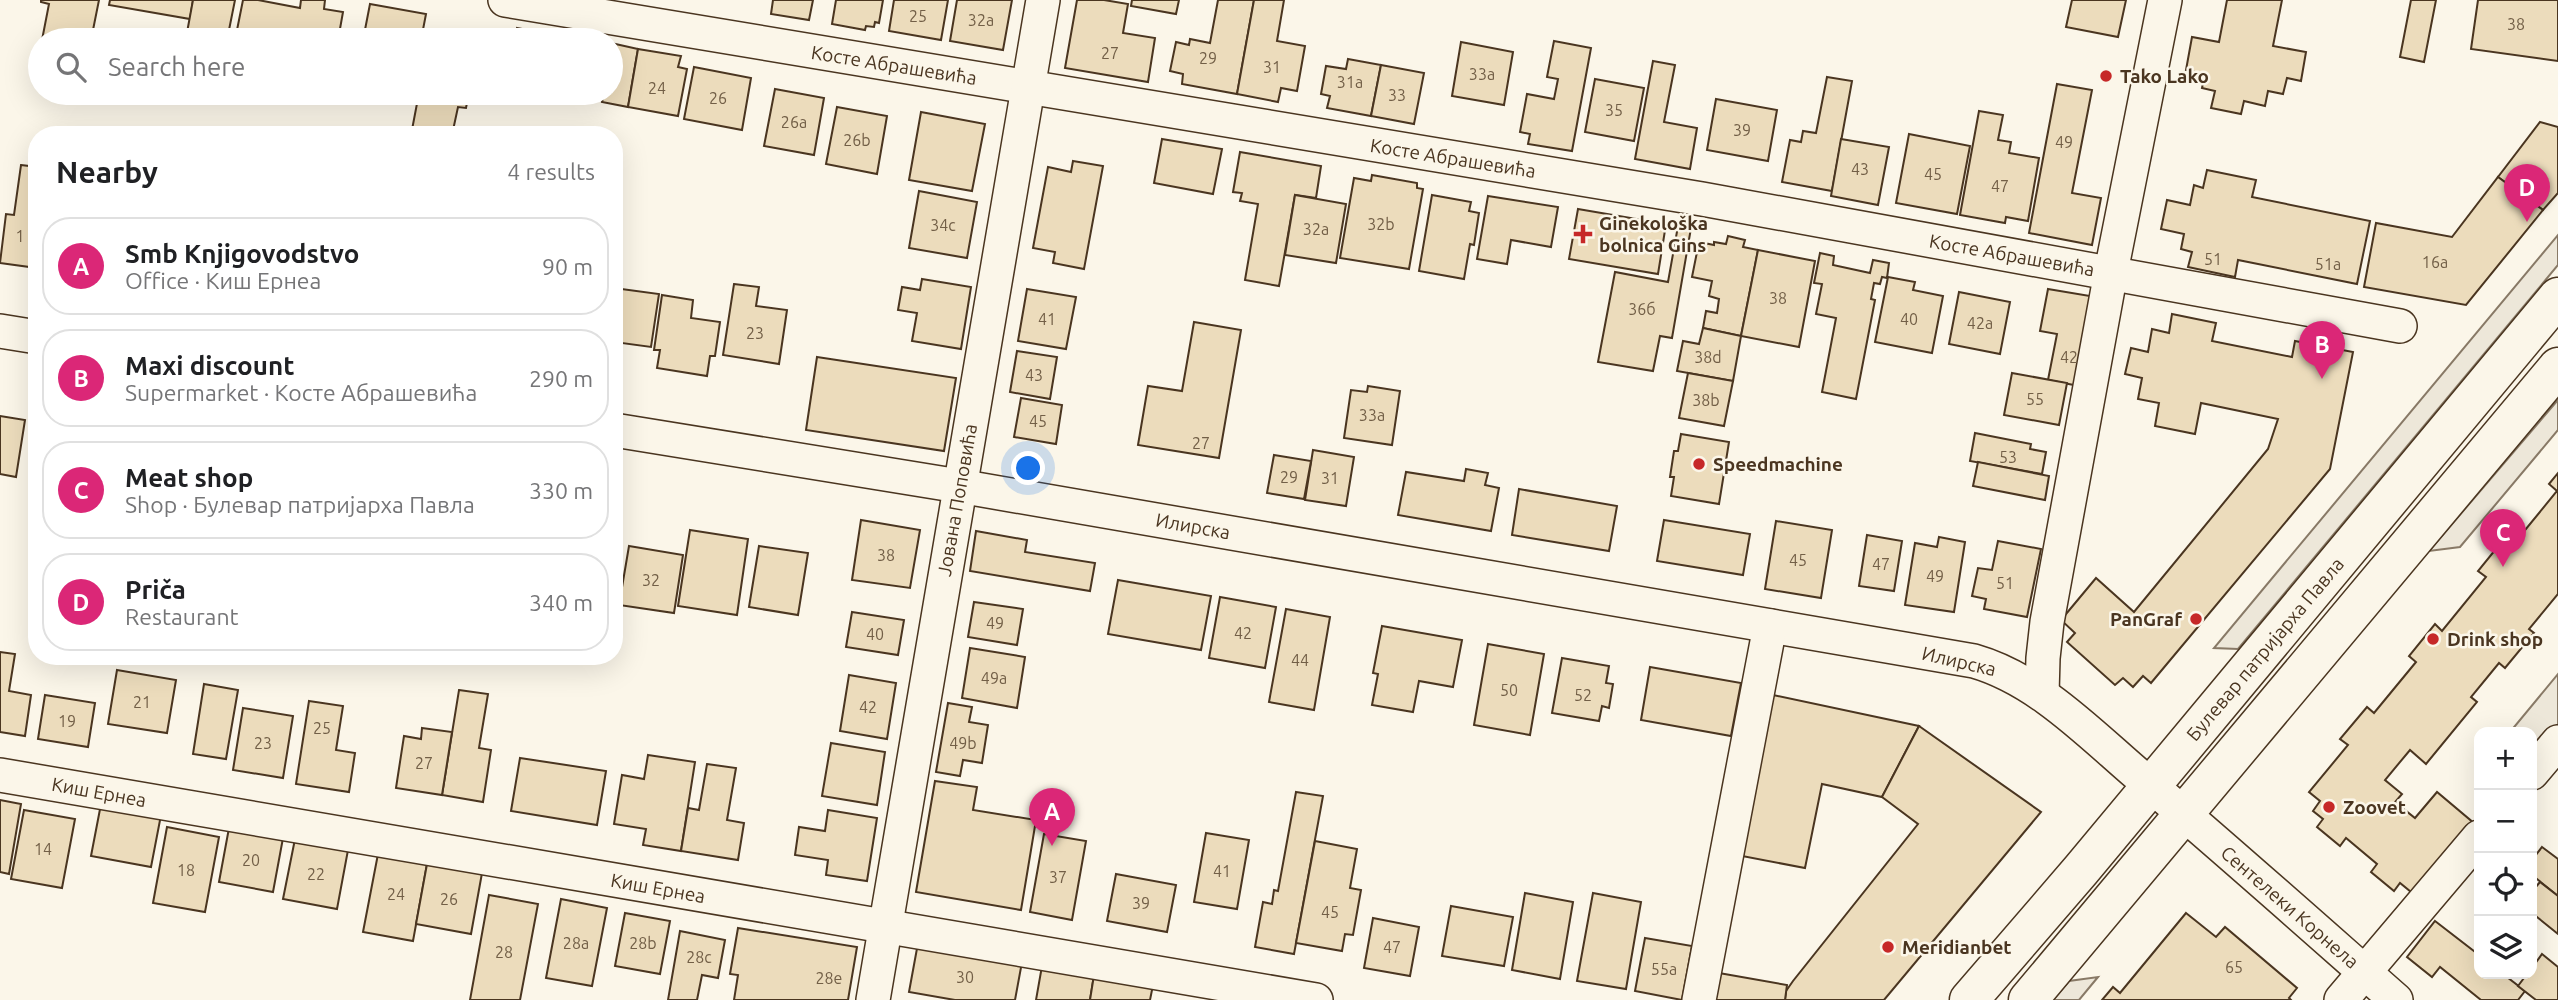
<!DOCTYPE html>
<meta charset="utf-8">
<style>
:root{--surface:#fff;--page:#f6f6f6;--text:#202124;--muted:#757577;--line:#e0e0e0;--accent:#db2777}
body{margin:0;font-family:Ubuntu,sans-serif;background:var(--page);color:var(--text)}
.controls{position:absolute;right:21px;bottom:21px;display:grid;overflow:hidden;border-radius:14px;box-shadow:0 7px 28px #0002}
.controls button{width:63px;height:63px;display:grid;place-items:center;padding:0;border:0;border-bottom:2px solid var(--line);background:var(--surface);color:var(--text);font:35px sans-serif}
.you{position:absolute;left:1029px;top:469px;width:24px;height:24px;margin:-18px;border:5px solid #fff;border-radius:50%;background:#1a73e8;box-shadow:0 0 0 10px #1a73e833}
.badge{display:grid;place-items:center;width:46px;height:46px;border-radius:50%;background:var(--accent);color:#fff;font-size:23px;font-weight:700}
.pin{position:absolute;translate:-50% -58px;filter:drop-shadow(0 2px 4px #0008)}
.pin::after{content:'';position:absolute;top:37px;width:24px;height:21px;background:inherit;clip-path:polygon(0 0,100% 0,50% 100%)}
.list{margin:0;padding:0;list-style:none}
h2{display:flex;justify-content:space-between;align-items:center;height:91px;margin:0;padding:0 28px;font-size:30px}
h2 small{font-size:23px;font-weight:400;color:var(--muted)}
.list li{display:grid;grid-template-columns:46px 1fr auto;gap:21px;align-items:center;box-sizing:border-box;height:98px;margin:0 14px 14px;padding:0 14px;border:2px solid var(--line);border-radius:28px}
.list b{display:block;font-size:26px;white-space:nowrap}
.list p{margin:0;font-size:23px;white-space:nowrap;color:var(--muted)}
.list em{font-size:23px;font-style:normal;color:var(--muted)}
.icon{flex:none;width:38px;height:38px;fill:none;stroke:currentColor;stroke-width:2;stroke-linecap:round;stroke-linejoin:round}
.map{position:relative;flex:none;width:2558px;height:1000px;overflow:hidden}
.search{position:absolute;background:var(--surface);box-shadow:0 7px 28px #0002;left:28px;top:28px;width:595px;height:77px;display:flex;align-items:center;gap:18px;box-sizing:border-box;padding:0 24px;border-radius:38px;color:var(--muted);font-size:26px}
.panel{position:absolute;background:var(--surface);box-shadow:0 7px 28px #0002;left:28px;top:126px;width:595px;height:539px;border-radius:28px}
.map>svg:first-child{display:block}
.parking{fill:#ede7d9;stroke:#887966;stroke-width:2}
.building{fill:#ecdcbc;stroke:#4a3520;stroke-width:2}
.lines{fill:none;stroke-linecap:round;stroke-linejoin:round}
.minor-casing{stroke:#4a3520;stroke-width:36}
.major-casing{stroke:#4a3520;stroke-width:41}
.minor{stroke:#fbf6e9;stroke-width:33}
.major{stroke:#fbf6e9;stroke-width:38}
.poi-dot{fill:#c62828;stroke:#fbf6e9;stroke-width:2.5}
.labels{text-anchor:middle;stroke-width:5;stroke-linejoin:round;paint-order:stroke}
.number-label{font-size:16px;fill:#725f47}
.street-label{font-size:19px;fill:#4a3520;stroke:#fbf6e9}
.poi-label{font-size:19px;font-weight:bold;fill:#4a3520;stroke:#fbf6e9;text-anchor:start}
</style>
<div class="map">
<svg width="2558" height="1000" viewBox="0 0 2558 1000">
<rect width="100%" height="100%" fill="#fbf6e9"/>
<g class="parking">
<polygon points="2558,235 2558,265 2238,649 2214,648"/>
<polygon points="2558,400 2558,430 2460,547 2429,551"/>
<polygon points="2558,674 2558,742 2532,773 2532,732 2510,732"/>
<polygon points="2098,977 2079,1000 2053,1000 2069,981"/>
</g>
<g class="building">
<polygon points="41,0 99,0 91,40 42,40 49,4 41,2"/>
<polygon points="110,0 193,0 190,19 109,5"/>
<polygon points="193,0 235,0 227,40 197,40 186,38"/>
<polygon points="243,0 258,0 300,8 301,0 325,0 324,9 343,12 338,40 235,40"/>
<polygon points="773,0 813,0 809,20 771,14"/>
<polygon points="836,0 883,0 879,23 875,22 874,27 866,26 865,30 832,24"/>
<polygon points="894,0 948,0 941,40 889,31"/>
<polygon points="957,0 1012,0 1003,50 950,41"/>
<polygon points="1077,0 1104,0 1128,4 1123,33 1155,38 1148,82 1065,68"/>
<polygon points="1132,0 1179,0 1176,14 1131,6"/>
<polygon points="1218,0 1254,0 1237,94 1182,84 1183,74 1170,71 1176,42 1189,45 1190,39 1210,43"/>
<polygon points="1254,0 1284,0 1277,41 1305,46 1297,91 1281,88 1278,102 1237,94"/>
<polygon points="2072,0 2126,0 2118,37 2066,27"/>
<polygon points="2227,0 2282,0 2273,46 2306,52 2301,81 2287,78 2283,94 2268,91 2265,106 2244,101 2241,114 2211,108 2215,91 2202,88 2205,74 2186,70 2192,37 2219,42"/>
<polygon points="2411,0 2436,0 2424,62 2400,57"/>
<polygon points="2478,0 2558,0 2558,61 2471,49"/>
<polygon points="370,4 426,14 421,40 363,40"/>
<polygon points="517,28 570,38 570,40 514,40"/>
<polygon points="1554,41 1591,48 1572,151 1528,144 1530,134 1520,132 1527,94 1554,99 1558,79 1547,77"/>
<polygon points="1461,42 1513,52 1504,105 1452,96"/>
<polygon points="611,43 638,49 628,107 602,102 604,93 611,93"/>
<polygon points="638,49 681,56 678,67 687,69 678,116 628,107"/>
<polygon points="1348,59 1381,65 1371,116 1327,108 1330,96 1321,94 1326,66 1346,69"/>
<polygon points="1653,61 1675,65 1664,122 1697,128 1690,169 1635,159"/>
<polygon points="1381,65 1424,73 1414,124 1371,116"/>
<polygon points="694,67 751,78 742,130 684,119"/>
<polygon points="1827,77 1852,81 1832,191 1782,182 1790,140 1801,142 1803,131 1816,133"/>
<polygon points="1595,79 1644,88 1634,141 1585,132"/>
<polygon points="2057,84 2092,90 2072,193 2101,198 2092,245 2029,233"/>
<polygon points="775,89 824,98 814,155 764,146"/>
<polygon points="419,93 469,93 466,108 458,107 452,135 411,135"/>
<polygon points="1716,99 1777,110 1768,161 1707,150"/>
<polygon points="837,107 887,116 877,174 826,164"/>
<polygon points="1979,111 2003,115 1998,140 2011,142 2009,153 2039,158 2028,221 2006,217 2005,223 1960,215"/>
<polygon points="921,112 985,124 972,191 909,180"/>
<polygon points="2540,122 2558,127 2558,193 2543,210 2498,177"/>
<polygon points="1909,134 1970,146 1957,214 1896,203"/>
<polygon points="1162,139 1222,149 1213,194 1154,183"/>
<polygon points="1841,139 1889,147 1878,205 1831,196"/>
<polygon points="1240,152 1321,166 1316,198 1295,195 1279,286 1245,280 1258,204 1240,201 1242,193 1233,192"/>
<polygon points="1073,161 1103,166 1084,269 1053,263 1055,252 1033,248 1048,167 1071,172"/>
<polygon points="21,165 37,167 37,268 0,263 6,214 14,215"/>
<polygon points="2207,170 2256,180 2252,197 2370,221 2357,284 2238,260 2235,277 2188,267 2192,252 2181,249 2184,234 2161,229 2167,200 2190,205 2194,185 2203,188"/>
<polygon points="1372,175 1417,183 1417,188 1423,189 1409,269 1340,258 1354,178 1371,181"/>
<polygon points="2498,177 2543,210 2466,305 2364,287 2376,223 2452,237"/>
<polygon points="919,191 977,202 967,258 909,248"/>
<polygon points="1295,195 1346,204 1336,263 1285,255"/>
<polygon points="1432,195 1471,202 1469,211 1479,213 1474,245 1470,244 1464,279 1419,271"/>
<polygon points="1488,196 1558,207 1551,247 1511,240 1507,264 1477,259"/>
<polygon points="1578,209 1666,224 1658,274 1569,259"/>
<polygon points="1678,226 1691,228 1672,338 1660,336 1653,371 1598,362 1615,272 1668,282"/>
<polygon points="1728,236 1745,240 1743,247 1758,250 1741,336 1703,328 1706,311 1717,313 1719,299 1709,296 1712,281 1692,277 1699,242 1714,245 1714,242 1726,244"/>
<polygon points="1758,250 1815,261 1799,347 1741,336"/>
<polygon points="1820,253 1834,256 1833,265 1870,273 1873,260 1889,263 1887,278 1882,277 1880,284 1874,283 1871,299 1875,300 1856,399 1822,392 1836,318 1816,314 1822,284 1814,283"/>
<polygon points="1888,277 1915,282 1913,290 1943,296 1932,353 1875,342"/>
<polygon points="922,279 971,287 961,349 912,341 917,313 898,310 902,287 920,290"/>
<polygon points="734,284 759,287 756,306 787,310 779,364 723,355"/>
<polygon points="614,288 659,294 651,347 614,342"/>
<polygon points="1027,289 1076,297 1066,349 1018,341"/>
<polygon points="2048,289 2096,297 2079,386 2048,380 2057,334 2040,331"/>
<polygon points="1959,292 2010,302 2000,354 1949,344"/>
<polygon points="662,295 693,300 691,318 720,322 715,356 710,356 707,376 657,368 660,350 654,350"/>
<polygon points="2172,314 2216,323 2212,341 2292,357 2295,341 2353,352 2330,469 2151,683 2143,676 2133,687 2123,678 2115,685 2067,642 2075,633 2061,620 2096,578 2134,612 2268,449 2278,419 2201,403 2195,434 2155,426 2159,403 2138,399 2142,378 2125,374 2131,348 2148,352 2152,329 2169,333"/>
<polygon points="1194,322 1241,330 1219,458 1138,445 1148,386 1182,391"/>
<polygon points="1703,328 1741,336 1733,381 1677,371 1683,341 1699,344"/>
<polygon points="1017,351 1057,357 1050,399 1010,392"/>
<polygon points="817,357 956,378 944,451 806,430"/>
<polygon points="1688,373 1733,381 1724,426 1679,418"/>
<polygon points="2012,373 2067,383 2059,425 2004,415"/>
<polygon points="1368,386 1400,391 1392,445 1344,438 1351,390 1367,392"/>
<polygon points="1021,398 1062,405 1056,444 1014,437"/>
<polygon points="0,416 25,420 16,477 0,474"/>
<polygon points="36,426 37,426 37,468 30,467"/>
<polygon points="1975,433 2031,444 2030,449 2046,452 2042,474 1970,461"/>
<polygon points="1681,434 1729,442 1719,504 1671,496 1674,477 1670,477 1674,451 1678,451"/>
<polygon points="1313,450 1354,457 1346,506 1305,500"/>
<polygon points="1274,455 1311,461 1304,499 1267,493"/>
<polygon points="1978,462 2049,476 2045,500 1973,486"/>
<polygon points="1466,469 1488,473 1485,485 1499,488 1491,531 1398,515 1406,472 1464,481"/>
<polygon points="2558,473 2558,594 2529,629 2534,633 2505,668 2499,663 2471,697 2477,702 2426,764 2410,750 2385,780 2402,794 2395,802 2415,818 2437,792 2475,824 2416,896 2400,883 2394,891 2371,872 2377,864 2346,838 2340,846 2317,827 2323,819 2313,811 2320,801 2309,792 2348,745 2340,739 2367,707 2374,713 2416,662 2409,656 2435,624 2442,631 2486,577 2478,571 2504,539 2512,546 2557,491 2549,484"/>
<polygon points="1519,489 1617,506 1609,551 1512,535"/>
<polygon points="861,520 920,530 910,588 852,580"/>
<polygon points="1664,520 1750,534 1743,575 1657,561"/>
<polygon points="1776,521 1832,530 1821,598 1765,589"/>
<polygon points="690,530 748,539 737,615 678,606"/>
<polygon points="976,531 1027,540 1025,552 1095,563 1090,591 970,571"/>
<polygon points="1867,535 1902,541 1894,591 1859,586"/>
<polygon points="1939,537 1965,542 1954,612 1905,605 1915,543 1937,547"/>
<polygon points="1998,541 2041,549 2027,617 1984,609 1986,599 1972,596 1978,568 1992,570"/>
<polygon points="629,546 683,555 674,613 619,605"/>
<polygon points="759,546 808,553 798,615 749,607"/>
<polygon points="1118,580 1211,596 1201,650 1108,634"/>
<polygon points="1220,597 1276,607 1265,668 1209,658"/>
<polygon points="974,602 1023,609 1017,645 968,637"/>
<polygon points="1286,609 1330,617 1314,710 1269,702"/>
<polygon points="852,612 904,620 898,655 846,647"/>
<polygon points="1382,626 1462,640 1453,687 1419,681 1413,712 1372,705 1378,674 1373,673"/>
<polygon points="1488,644 1544,654 1530,735 1474,725"/>
<polygon points="970,648 1025,657 1017,708 962,698"/>
<polygon points="0,652 15,654 9,691 31,695 25,736 0,732"/>
<polygon points="1562,658 1609,666 1606,683 1613,684 1609,708 1602,706 1599,721 1552,713"/>
<polygon points="1650,667 1741,683 1731,736 1641,720"/>
<polygon points="117,670 176,680 167,733 108,724"/>
<polygon points="849,675 896,683 887,739 840,731"/>
<polygon points="204,684 238,690 226,759 193,754"/>
<polygon points="459,690 488,694 479,748 491,750 483,802 442,795"/>
<polygon points="45,695 95,703 88,747 38,739"/>
<polygon points="1773,695 1919,726 1882,797 1822,784 1805,868 1742,856"/>
<polygon points="309,701 343,706 336,750 355,753 349,792 296,784"/>
<polygon points="948,703 972,707 969,722 988,725 982,763 963,760 960,776 936,772"/>
<polygon points="243,708 293,716 283,778 233,770"/>
<polygon points="1919,726 2041,812 1884,1000 1785,1000 1786,991 1793,981 1918,824 1882,797"/>
<polygon points="422,728 452,732 442,795 396,788 404,736 421,739"/>
<polygon points="831,743 885,752 877,805 822,796"/>
<polygon points="648,755 695,762 681,851 643,845 646,829 614,824 622,775 644,779"/>
<polygon points="520,758 606,771 597,825 511,811"/>
<polygon points="707,764 736,768 727,820 744,823 738,860 681,851 688,808 699,810"/>
<polygon points="935,781 977,787 973,810 1036,820 1021,910 916,892"/>
<polygon points="1296,792 1323,796 1294,954 1255,947 1263,902 1272,904 1274,890 1278,891"/>
<polygon points="0,800 21,804 9,874 0,872"/>
<polygon points="101,804 161,815 151,867 91,856"/>
<polygon points="24,810 75,819 62,888 11,879"/>
<polygon points="828,810 877,818 867,881 826,875 828,860 795,855 799,827 825,831"/>
<polygon points="167,827 219,837 205,912 153,903"/>
<polygon points="229,828 283,838 273,892 219,882"/>
<polygon points="1206,833 1249,840 1237,909 1194,902"/>
<polygon points="1044,834 1086,841 1072,920 1030,912"/>
<polygon points="295,839 348,850 337,909 283,899"/>
<polygon points="1315,841 1357,849 1350,888 1361,890 1353,935 1345,934 1342,951 1296,943"/>
<polygon points="2542,847 2558,859 2558,896 2532,875 2532,860"/>
<polygon points="378,854 427,864 413,941 363,932"/>
<polygon points="427,864 482,873 471,934 416,924"/>
<polygon points="1116,874 1176,885 1167,932 1107,921"/>
<polygon points="2540,882 2558,896 2558,934 2532,913 2532,885 2535,888"/>
<polygon points="1525,893 1573,902 1560,979 1512,970"/>
<polygon points="1593,893 1641,902 1626,989 1577,981"/>
<polygon points="489,895 538,904 520,1000 470,1000"/>
<polygon points="561,899 607,908 592,986 546,978"/>
<polygon points="1451,906 1513,917 1504,966 1442,956"/>
<polygon points="625,913 670,921 660,974 615,966"/>
<polygon points="2186,913 2216,937 2225,927 2297,988 2289,998 2291,1000 2102,1000 2113,987 2120,993"/>
<polygon points="1373,918 1419,927 1410,976 1364,968"/>
<polygon points="2435,921 2479,955 2479,974 2503,974 2525,991 2518,1000 2481,1000 2440,967 2432,977 2407,957"/>
<polygon points="738,928 857,947 848,1000 734,1000 738,975 730,974"/>
<polygon points="680,931 725,940 718,978 702,975 697,1000 668,1000"/>
<polygon points="1645,938 1692,946 1682,1000 1635,991"/>
<polygon points="918,943 1022,962 1015,1000 955,1000 909,992"/>
<polygon points="2542,954 2558,967 2558,1000 2536,1000 2518,986 2527,974 2532,974 2532,968"/>
<polygon points="1042,966 1094,975 1090,1000 1036,1000"/>
<polygon points="1719,973 1787,985 1785,1000 1715,1000"/>
<polygon points="1094,975 1153,985 1150,1000 1090,1000"/>
</g>
<g class="lines">
<g class="minor-casing">
<g id="minor">
<polyline points="505,0 1702,199 2400,326"/>
<polyline points="0,331 37,337"/>
<path d="M614,430L959,486L1974,661C2040,680 2092,736 2143,779C2228,851 2312,926 2396,1000"/>
<polyline points="2042,694 2043,658 2047,622 2111,272 2165,0"/>
<polyline points="2532,773 2558,742"/>
<polyline points="0,775 1316,1000"/>
<polyline points="873,1000 1043,0"/>
<polyline points="1699,1000 1770,626"/>
<polyline points="2341,1000 2479,837"/>
</g>
</g>
<g class="major-casing">
<g id="major">
<polyline points="1969,1000 2081,870 2558,297"/>
<polyline points="2028,1000 2558,367"/>
</g>
</g>
<use href="#minor" class="minor"/>
<use href="#major" class="major"/>
</g>
<g class="poi-dot">
<circle cx="2106" cy="76" r="7"/>
<path d="M1579.5 223.5h7v7h7v7h-7v7h-7v-7h-7v-7h7z"/>
<circle cx="1699" cy="464" r="7"/>
<circle cx="2196" cy="619" r="7"/>
<circle cx="2433" cy="639" r="7"/>
<circle cx="2329" cy="807" r="7"/>
<circle cx="1888" cy="947" r="7"/>
</g>
<g class="labels">
<g class="number-label">
<text x="918" y="22">25</text>
<text x="981" y="26">32a</text>
<text x="2516" y="30">38</text>
<text x="1110" y="59">27</text>
<text x="1208" y="64">29</text>
<text x="1272" y="73">31</text>
<text x="1482" y="80">33a</text>
<text x="1350" y="88">31a</text>
<text x="657" y="94">24</text>
<text x="1397" y="101">33</text>
<text x="718" y="104">26</text>
<text x="1614" y="116">35</text>
<text x="794" y="128">26a</text>
<text x="1742" y="136">39</text>
<text x="857" y="146">26b</text>
<text x="2064" y="148">49</text>
<text x="1860" y="175">43</text>
<text x="1933" y="180">45</text>
<text x="2000" y="192">47</text>
<text x="1381" y="230">32b</text>
<text x="943" y="231">34c</text>
<text x="1316" y="235">32a</text>
<text x="20" y="242">1</text>
<text x="2213" y="265">51</text>
<text x="2435" y="268">16a</text>
<text x="2328" y="270">51a</text>
<text x="1778" y="304">38</text>
<text x="1642" y="315">36б</text>
<text x="1047" y="325">41</text>
<text x="1909" y="325">40</text>
<text x="1980" y="329">42a</text>
<text x="755" y="339">23</text>
<text x="1708" y="363">38d</text>
<text x="2069" y="363">42</text>
<text x="1034" y="381">43</text>
<text x="2035" y="405">55</text>
<text x="1706" y="406">38b</text>
<text x="1372" y="421">33a</text>
<text x="1038" y="427">45</text>
<text x="1201" y="449">27</text>
<text x="2008" y="463">53</text>
<text x="1289" y="483">29</text>
<text x="1330" y="484">31</text>
<text x="886" y="561">38</text>
<text x="1798" y="566">45</text>
<text x="1881" y="570">47</text>
<text x="1935" y="582">49</text>
<text x="651" y="586">32</text>
<text x="2005" y="589">51</text>
<text x="995" y="629">49</text>
<text x="1243" y="639">42</text>
<text x="875" y="640">40</text>
<text x="1300" y="666">44</text>
<text x="994" y="684">49a</text>
<text x="1509" y="696">50</text>
<text x="1583" y="701">52</text>
<text x="142" y="708">21</text>
<text x="868" y="713">42</text>
<text x="67" y="727">19</text>
<text x="322" y="734">25</text>
<text x="263" y="749">23</text>
<text x="963" y="749">49b</text>
<text x="424" y="769">27</text>
<text x="43" y="855">14</text>
<text x="251" y="866">20</text>
<text x="186" y="876">18</text>
<text x="1222" y="877">41</text>
<text x="316" y="880">22</text>
<text x="1058" y="883">37</text>
<text x="396" y="900">24</text>
<text x="449" y="905">26</text>
<text x="1141" y="909">39</text>
<text x="1330" y="918">45</text>
<text x="576" y="949">28a</text>
<text x="643" y="949">28b</text>
<text x="1392" y="953">47</text>
<text x="504" y="958">28</text>
<text x="699" y="963">28c</text>
<text x="2234" y="973">65</text>
<text x="1664" y="975">55a</text>
<text x="965" y="983">30</text>
<text x="829" y="984">28e</text>
</g>
<g class="street-label">
<text transform="translate(894 65) rotate(9)" y="7">Косте Абрашевића</text>
<text transform="translate(1453 158) rotate(9)" y="7">Косте Абрашевића</text>
<text transform="translate(2012 255) rotate(10)" y="7">Косте Абрашевића</text>
<text transform="translate(957 500) rotate(-80)" y="7">Јована Поповића</text>
<text transform="translate(1193 526) rotate(10)" y="7">Илирска</text>
<text transform="translate(2265 649) rotate(-50)" y="7">Булевар патријарха Павла</text>
<text transform="translate(1959 661) rotate(13)" y="7">Илирска</text>
<text transform="translate(99 792) rotate(10)" y="7">Киш Ернеа</text>
<text transform="translate(658 888) rotate(10)" y="7">Киш Ернеа</text>
<text transform="translate(2290 907) rotate(41)" y="7">Сентелеки Корнела</text>
</g>
<g class="poi-label">
<text x="2120" y="83">Tako Lako</text>
<text x="1599" y="230">Ginekološka<tspan x="1599" dy="22">bolnica Gins</tspan></text>
<text x="1713" y="471">Speedmachine</text>
<text x="2182" y="626" text-anchor="end">PanGraf</text>
<text x="2447" y="646">Drink shop</text>
<text x="2343" y="814">Zoovet</text>
<text x="1902" y="954">Meridianbet</text>
</g>
</g>
</svg>
<div class="controls">
<button>+</button>
<button>−</button>
<button><svg class="icon" aria-label="locate" viewBox="0 0 24 24"><circle cx="12" cy="12" r="6"/><path d="M12 2v4M12 18v4M2 12h4M18 12h4"/></svg></button>
<button><svg class="icon" aria-label="layers" viewBox="0 0 24 24"><path d="M12 4l9 5-9 5-9-5zM3 14l9 5 9-5"/></svg></button>
</div>
<div class="you"></div>
<div class="pin badge" style="left:1052px;top:846px">A</div>
<div class="pin badge" style="left:2322px;top:379px">B</div>
<div class="pin badge" style="left:2503px;top:567px">C</div>
<div class="pin badge" style="left:2527px;top:222px">D</div>
<div class="search"><svg class="icon" aria-label="search" viewBox="0 0 24 24"><circle cx="10" cy="10" r="6"/><path d="M15 15l6 6"/></svg>Search here</div>
<section class="panel">
<h2>Nearby<small>4 results</small></h2>
<ul class="list">
<li><span class="badge">A</span><div><b>Smb Knjigovodstvo</b><p>Office · Киш Ернеа</p></div><em>90 m</em></li>
<li><span class="badge">B</span><div><b>Maxi discount</b><p>Supermarket · Косте Абрашевића</p></div><em>290 m</em></li>
<li><span class="badge">C</span><div><b>Meat shop</b><p>Shop · Булевар патријарха Павла</p></div><em>330 m</em></li>
<li><span class="badge">D</span><div><b>Priča</b><p>Restaurant</p></div><em>340 m</em></li>
</ul>
</section>
</div>
